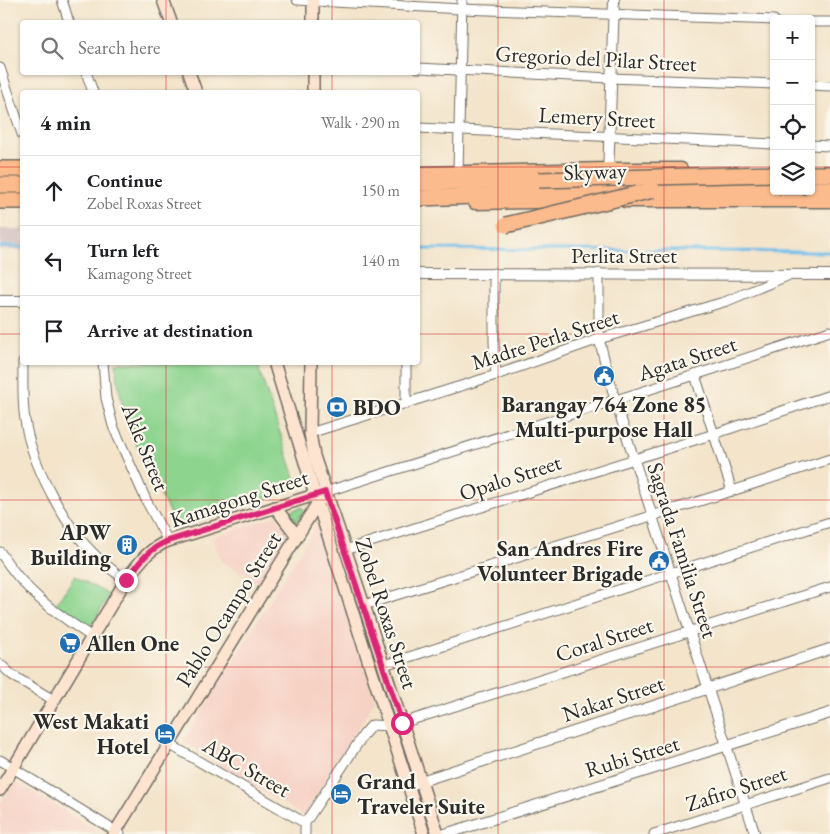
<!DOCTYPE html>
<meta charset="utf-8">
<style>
:root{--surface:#fff;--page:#f6f6f6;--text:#202124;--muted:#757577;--line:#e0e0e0}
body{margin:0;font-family:"EB Garamond",serif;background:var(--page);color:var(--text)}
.controls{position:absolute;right:15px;top:15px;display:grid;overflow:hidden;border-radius:5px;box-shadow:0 1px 4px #0004}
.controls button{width:45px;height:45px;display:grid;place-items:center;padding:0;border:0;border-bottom:1px solid var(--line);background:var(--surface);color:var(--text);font:25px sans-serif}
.stop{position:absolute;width:15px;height:15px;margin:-11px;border:4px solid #db2777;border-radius:50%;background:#fff}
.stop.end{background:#db2777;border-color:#fff;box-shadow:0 1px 5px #0008}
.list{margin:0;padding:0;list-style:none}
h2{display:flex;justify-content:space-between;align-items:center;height:65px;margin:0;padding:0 20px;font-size:21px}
h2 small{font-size:16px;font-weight:400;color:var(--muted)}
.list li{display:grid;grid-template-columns:32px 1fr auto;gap:15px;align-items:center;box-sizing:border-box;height:70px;padding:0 20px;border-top:1px solid var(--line)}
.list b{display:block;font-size:19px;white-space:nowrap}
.list p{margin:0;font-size:16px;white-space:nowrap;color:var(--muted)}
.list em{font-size:16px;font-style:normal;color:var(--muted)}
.icon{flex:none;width:28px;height:28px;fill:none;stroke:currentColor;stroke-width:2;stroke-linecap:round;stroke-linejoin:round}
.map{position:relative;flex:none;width:830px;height:834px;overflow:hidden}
.search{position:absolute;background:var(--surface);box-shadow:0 1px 4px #0004;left:20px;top:20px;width:400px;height:55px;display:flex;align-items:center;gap:12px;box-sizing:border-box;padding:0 18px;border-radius:5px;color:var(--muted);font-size:19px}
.panel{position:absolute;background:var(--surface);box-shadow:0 1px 4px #0004;left:20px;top:90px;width:400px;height:275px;border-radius:5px}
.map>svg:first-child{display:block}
.built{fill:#f6d2c5}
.railway{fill:#d1bfbf}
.green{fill:#8dd48f;stroke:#5c805d}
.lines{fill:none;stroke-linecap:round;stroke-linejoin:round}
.stream{stroke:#70beea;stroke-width:3}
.minor-casing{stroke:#716c63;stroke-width:11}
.tertiary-casing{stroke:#716c63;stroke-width:12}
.secondary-casing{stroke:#716c63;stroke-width:14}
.primary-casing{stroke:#716c63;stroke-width:15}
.motorway-casing{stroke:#716c63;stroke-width:18}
.minor{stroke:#fff;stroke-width:9}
.tertiary{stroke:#fff;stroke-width:10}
.secondary{stroke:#fde4d1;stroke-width:11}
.primary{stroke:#fbbb8d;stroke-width:12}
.motorway{stroke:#fbbb8d;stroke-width:15}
.motorway-bridge-casing{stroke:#716c63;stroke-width:18;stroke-linecap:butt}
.motorway-bridge{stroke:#fbbb8d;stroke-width:15}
.route{stroke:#db2777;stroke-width:6}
.grid{fill:none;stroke:#d62828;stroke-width:1;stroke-opacity:0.55}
.labels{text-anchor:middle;stroke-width:4.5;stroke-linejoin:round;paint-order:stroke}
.street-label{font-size:22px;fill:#2b2b2b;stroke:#fbf7ec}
.poi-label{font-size:22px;font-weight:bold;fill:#2b2b2b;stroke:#fbf7ec;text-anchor:start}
</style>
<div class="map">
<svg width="830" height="834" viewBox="0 0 830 834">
<rect width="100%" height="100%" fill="#fbf7ec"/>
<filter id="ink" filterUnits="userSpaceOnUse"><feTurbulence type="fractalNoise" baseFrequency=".02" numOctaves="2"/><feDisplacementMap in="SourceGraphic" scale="10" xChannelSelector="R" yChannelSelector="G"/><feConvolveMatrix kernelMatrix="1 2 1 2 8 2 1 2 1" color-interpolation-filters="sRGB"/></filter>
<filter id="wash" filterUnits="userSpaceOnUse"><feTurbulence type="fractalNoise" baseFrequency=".0096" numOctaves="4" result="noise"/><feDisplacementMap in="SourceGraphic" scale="20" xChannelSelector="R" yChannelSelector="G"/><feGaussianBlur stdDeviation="1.12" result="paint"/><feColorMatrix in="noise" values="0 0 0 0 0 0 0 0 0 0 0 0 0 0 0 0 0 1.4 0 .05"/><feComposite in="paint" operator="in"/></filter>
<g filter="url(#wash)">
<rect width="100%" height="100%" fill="#f3e4ca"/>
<g class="built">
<polygon points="276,516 289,532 261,585 221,561 212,537"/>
<polygon points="318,523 375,700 303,816 183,742"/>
<polygon points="14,781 58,807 99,833 0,834 0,805"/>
</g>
<rect class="railway" x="0" y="229" width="22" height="21"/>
<g class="green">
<path d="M116,363H257L298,487L177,528C151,475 119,422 116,363Z"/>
<polygon points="302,507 304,510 294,525 285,513"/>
<polygon points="75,576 109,595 92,625 84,624 56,604"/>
</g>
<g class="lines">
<g class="stream">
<polyline points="0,247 22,247"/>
<polyline points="418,249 830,252"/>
</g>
</g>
</g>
<g filter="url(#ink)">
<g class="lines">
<g class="minor-casing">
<g id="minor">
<polyline points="62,0 69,22"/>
<polyline points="297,0 461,9 774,20"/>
<polyline points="811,22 830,22"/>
<polyline points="0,68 22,134"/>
<polyline points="418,68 610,78 774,84"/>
<polyline points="86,72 93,92"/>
<polyline points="811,85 830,86"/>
<polyline points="418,128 774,144"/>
<polyline points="811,145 830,146"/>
<polyline points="458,172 462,0"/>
<polyline points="494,273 494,342 496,375"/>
<polyline points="599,273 599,339 615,400 755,834"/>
<path d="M23,362C23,382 22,401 25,420C31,463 64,526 96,556C105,565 116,573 126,580"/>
<polyline points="103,362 106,398 113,426 147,502 168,541"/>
<polyline points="406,362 406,404"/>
<polyline points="695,375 732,491"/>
<polyline points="310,433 496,375 599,339 727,301 787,276"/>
<polyline points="325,492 695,375 830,331"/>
<polyline points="345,550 714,434 830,395"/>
<path d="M0,552C27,594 52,610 92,637"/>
<polyline points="364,605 732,491 830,459"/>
<polyline points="0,664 12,675 55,701"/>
<polyline points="384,665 830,522"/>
<polyline points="169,744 305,823"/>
<polyline points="0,760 120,834"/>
<polyline points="305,834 305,823 364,734 372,725 390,726 402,723 830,587"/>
<polyline points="654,834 830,778"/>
</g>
</g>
<g class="tertiary-casing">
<g id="tertiary">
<polyline points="608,176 614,0"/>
<polyline points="418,274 830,275"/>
<polyline points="0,301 22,301"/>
<polyline points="409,785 830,649"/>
<polyline points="445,834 830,713"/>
</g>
</g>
<g class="secondary-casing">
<g id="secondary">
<polyline points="163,0 171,22"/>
<polyline points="313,22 313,0"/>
<polyline points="189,72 196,92"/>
<polyline points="313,72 313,92"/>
<polyline points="274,362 315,495 424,834"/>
<polyline points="311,362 310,433 314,456 364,605 438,834"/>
<polyline points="275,507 297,536"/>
<path d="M0,790L126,580C140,562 147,550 168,541L321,493"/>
<polyline points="114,834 320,499"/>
</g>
</g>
<g class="primary-casing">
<g id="primary">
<polyline points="418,173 608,169 681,169"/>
<polyline points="625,201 830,201"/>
<polyline points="475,203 590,201"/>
</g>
</g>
<g class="motorway-casing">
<g id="motorway">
<polyline points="0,169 22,169"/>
<polyline points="811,174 830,174"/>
<polyline points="418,183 539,180"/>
<polyline points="0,185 22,185"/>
<polyline points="811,189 830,189"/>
<polyline points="418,198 653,190 774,189"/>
<polyline points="0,201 22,201"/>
</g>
</g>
<use href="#minor" class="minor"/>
<use href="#tertiary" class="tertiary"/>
<use href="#secondary" class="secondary"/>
<use href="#primary" class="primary"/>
<use href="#motorway" class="motorway"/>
<g class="motorway-bridge-casing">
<g id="motorway-bridge">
<polyline points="539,180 774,174"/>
<polyline points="506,225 653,190"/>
</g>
</g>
<use href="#motorway-bridge" class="motorway-bridge"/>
</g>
</g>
<g class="lines" filter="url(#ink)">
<path class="route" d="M126,580C140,562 147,550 168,541L325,492L402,723"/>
</g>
<path class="grid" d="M166,0V22M332,0V22M498,0V834M664,0V834M166,72V92M332,72V92M0,167H22M418,167H774M811,167H830M0,334H22M418,334H830M166,362V834M332,362V834M0,500H830M0,667H830"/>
<defs>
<g id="civic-disc" transform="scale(1.125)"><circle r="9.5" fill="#1f6fb2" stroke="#fbf7ec"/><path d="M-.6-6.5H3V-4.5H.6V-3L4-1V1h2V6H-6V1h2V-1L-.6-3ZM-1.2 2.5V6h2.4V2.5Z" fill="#fff"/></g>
<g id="bank-disc" transform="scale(1.125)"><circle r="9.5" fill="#1f6fb2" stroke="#fbf7ec"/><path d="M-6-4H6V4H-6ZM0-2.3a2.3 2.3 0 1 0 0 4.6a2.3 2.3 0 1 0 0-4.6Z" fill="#fff"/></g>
<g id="building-disc" transform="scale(1.125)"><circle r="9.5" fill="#1f6fb2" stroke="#fbf7ec"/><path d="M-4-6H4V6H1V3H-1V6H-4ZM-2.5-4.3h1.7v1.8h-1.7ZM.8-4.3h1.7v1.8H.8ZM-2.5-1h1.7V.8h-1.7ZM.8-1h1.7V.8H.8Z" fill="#fff"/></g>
<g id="supermarket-disc" transform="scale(1.125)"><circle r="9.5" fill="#1f6fb2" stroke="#fbf7ec"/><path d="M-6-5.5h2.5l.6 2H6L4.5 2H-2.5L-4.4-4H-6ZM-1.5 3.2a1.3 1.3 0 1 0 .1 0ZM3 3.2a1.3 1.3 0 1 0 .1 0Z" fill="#fff"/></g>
<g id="hotel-disc" transform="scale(1.125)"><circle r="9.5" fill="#1f6fb2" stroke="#fbf7ec"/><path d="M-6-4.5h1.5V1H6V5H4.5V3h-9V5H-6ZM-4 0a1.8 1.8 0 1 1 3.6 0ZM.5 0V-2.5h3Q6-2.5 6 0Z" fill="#fff"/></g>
</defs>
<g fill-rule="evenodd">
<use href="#civic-disc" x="604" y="376"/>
<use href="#bank-disc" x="337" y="407"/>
<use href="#building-disc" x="127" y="545"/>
<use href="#civic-disc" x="659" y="561"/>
<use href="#supermarket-disc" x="70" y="643"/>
<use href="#hotel-disc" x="165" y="734"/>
<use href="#hotel-disc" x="341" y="794"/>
</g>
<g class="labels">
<g class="street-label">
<text transform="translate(596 58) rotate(3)" y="8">Gregorio del Pilar Street</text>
<text transform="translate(597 117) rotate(3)" y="8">Lemery Street</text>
<text transform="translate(595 171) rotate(-2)" y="8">Skyway</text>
<text x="624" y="263">Perlita Street</text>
<text transform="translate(545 339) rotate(-18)" y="8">Madre Perla Street</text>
<text transform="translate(687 358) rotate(-18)" y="8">Agata Street</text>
<text transform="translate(146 447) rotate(68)" y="8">Akle Street</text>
<text transform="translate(510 477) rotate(-18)" y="8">Opalo Street</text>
<text transform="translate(239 498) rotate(-18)" y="8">Kamagong Street</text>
<text transform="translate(683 550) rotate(72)" y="8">Sagrada Familia Street</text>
<text transform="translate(228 609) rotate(-58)" y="8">Pablo Ocampo Street</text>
<text transform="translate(387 613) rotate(72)" y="8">Zobel Roxas Street</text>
<text transform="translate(604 639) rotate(-18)" y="8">Coral Street</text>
<text transform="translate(613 698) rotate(-18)" y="8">Nakar Street</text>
<text transform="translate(632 756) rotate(-17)" y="8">Rubi Street</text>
<text transform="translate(247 767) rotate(30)" y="8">ABC Street</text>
<text transform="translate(736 788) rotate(-18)" y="8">Zafiro Street</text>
</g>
<g class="poi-label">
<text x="604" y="412" text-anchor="middle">Barangay 764 Zone 85<tspan x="604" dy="25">Multi-purpose Hall</tspan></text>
<text x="353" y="415">BDO</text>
<text x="111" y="540" text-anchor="end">APW<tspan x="111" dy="25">Building</tspan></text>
<text x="643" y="556" text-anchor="end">San Andres Fire<tspan x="643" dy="25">Volunteer Brigade</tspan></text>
<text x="86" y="651">Allen One</text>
<text x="149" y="729" text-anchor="end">West Makati<tspan x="149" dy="25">Hotel</tspan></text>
<text x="357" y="789">Grand<tspan x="357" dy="25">Traveler Suite</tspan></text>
</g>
</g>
</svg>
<div class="controls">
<button>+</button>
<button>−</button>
<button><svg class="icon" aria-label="locate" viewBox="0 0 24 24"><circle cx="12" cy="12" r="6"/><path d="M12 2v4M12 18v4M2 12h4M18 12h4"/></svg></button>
<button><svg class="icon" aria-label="layers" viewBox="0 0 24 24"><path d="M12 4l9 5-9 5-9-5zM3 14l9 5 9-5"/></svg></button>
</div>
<div class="stop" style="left:402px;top:723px"></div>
<div class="stop end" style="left:126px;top:580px"></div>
<div class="search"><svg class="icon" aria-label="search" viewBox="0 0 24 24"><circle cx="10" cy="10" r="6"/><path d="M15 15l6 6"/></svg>Search here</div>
<section class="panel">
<h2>4 min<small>Walk · 290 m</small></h2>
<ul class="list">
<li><svg class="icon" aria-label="ahead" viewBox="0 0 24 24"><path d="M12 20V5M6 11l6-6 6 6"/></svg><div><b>Continue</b><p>Zobel Roxas Street</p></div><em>150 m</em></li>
<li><svg class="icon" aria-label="left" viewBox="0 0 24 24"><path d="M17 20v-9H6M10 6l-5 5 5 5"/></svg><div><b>Turn left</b><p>Kamagong Street</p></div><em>140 m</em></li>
<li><svg class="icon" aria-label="arrive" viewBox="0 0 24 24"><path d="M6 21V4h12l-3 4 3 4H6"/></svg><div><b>Arrive at destination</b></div></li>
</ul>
</section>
</div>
